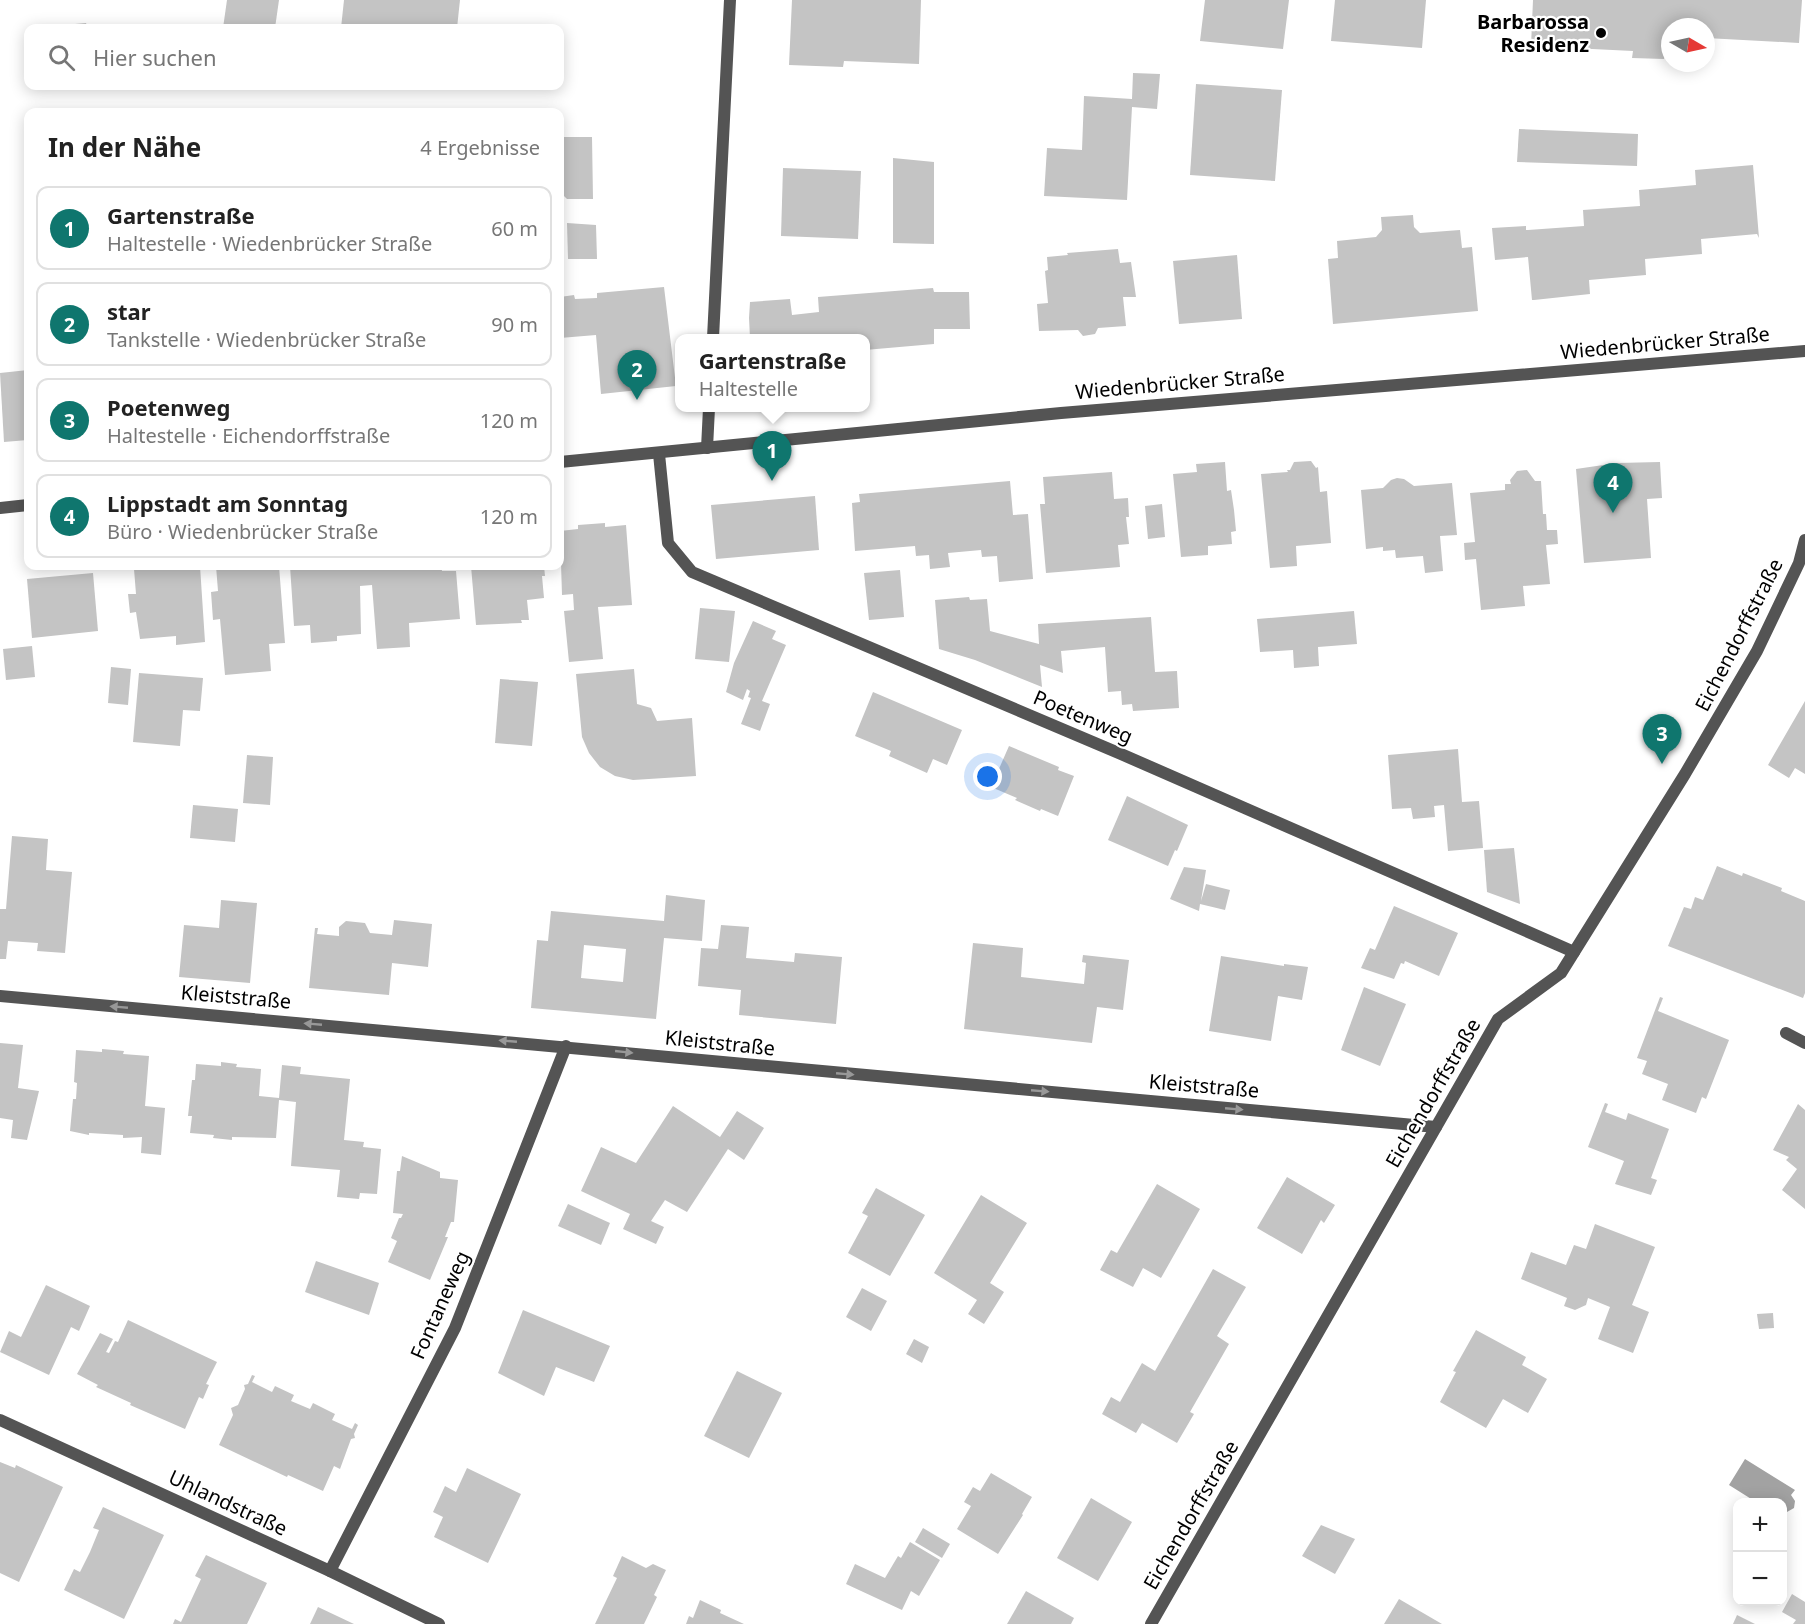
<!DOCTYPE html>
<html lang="de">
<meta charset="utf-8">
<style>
:root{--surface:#fff;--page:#f2f2f2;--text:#222;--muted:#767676;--line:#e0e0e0;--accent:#0f766e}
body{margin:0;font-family:"Noto Sans",sans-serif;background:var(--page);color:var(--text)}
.controls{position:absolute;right:18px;bottom:18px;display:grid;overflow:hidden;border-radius:12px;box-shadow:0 3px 15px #0003}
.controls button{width:54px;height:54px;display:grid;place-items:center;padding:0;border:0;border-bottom:2px solid var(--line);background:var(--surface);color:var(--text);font:30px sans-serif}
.compass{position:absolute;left:1661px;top:18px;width:54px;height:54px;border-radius:50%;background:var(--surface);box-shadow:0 3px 15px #0003;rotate:99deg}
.you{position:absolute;left:988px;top:777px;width:21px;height:21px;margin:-15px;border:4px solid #fff;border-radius:50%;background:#1a73e8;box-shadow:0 0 0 9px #1a73e833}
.badge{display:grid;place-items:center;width:39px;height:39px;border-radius:50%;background:var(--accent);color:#fff;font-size:20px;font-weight:700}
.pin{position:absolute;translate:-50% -50px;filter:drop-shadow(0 2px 3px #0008)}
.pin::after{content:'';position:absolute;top:32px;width:21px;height:18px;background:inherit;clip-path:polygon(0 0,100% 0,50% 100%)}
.popup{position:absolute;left:675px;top:334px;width:195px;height:78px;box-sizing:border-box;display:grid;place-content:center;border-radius:12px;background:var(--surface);filter:drop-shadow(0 2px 4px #0005);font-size:20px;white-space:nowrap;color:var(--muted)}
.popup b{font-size:22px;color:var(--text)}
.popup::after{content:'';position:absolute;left:50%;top:100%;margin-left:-12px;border:12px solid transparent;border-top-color:var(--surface)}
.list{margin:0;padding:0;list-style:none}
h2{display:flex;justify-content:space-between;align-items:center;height:78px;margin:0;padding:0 24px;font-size:26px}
h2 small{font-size:20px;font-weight:400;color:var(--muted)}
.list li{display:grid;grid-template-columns:39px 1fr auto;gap:18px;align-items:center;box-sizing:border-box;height:84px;margin:0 12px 12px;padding:0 12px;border:2px solid var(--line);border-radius:12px}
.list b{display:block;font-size:22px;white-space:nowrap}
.list p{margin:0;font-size:20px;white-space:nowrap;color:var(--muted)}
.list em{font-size:20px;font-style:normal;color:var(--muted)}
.icon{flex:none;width:33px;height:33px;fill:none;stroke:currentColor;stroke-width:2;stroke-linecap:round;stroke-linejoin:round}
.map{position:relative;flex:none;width:1805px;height:1624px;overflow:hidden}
.search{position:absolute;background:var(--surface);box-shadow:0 3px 15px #0003;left:24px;top:24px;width:540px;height:66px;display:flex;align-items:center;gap:15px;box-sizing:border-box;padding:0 21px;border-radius:12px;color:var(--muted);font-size:22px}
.panel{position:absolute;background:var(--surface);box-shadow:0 3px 15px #0003;left:24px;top:108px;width:540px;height:462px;border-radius:12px}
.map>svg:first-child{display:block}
.water{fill:#a2a2a2}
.building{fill:#c4c4c4;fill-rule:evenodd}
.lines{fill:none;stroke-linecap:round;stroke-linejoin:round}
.service{stroke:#545454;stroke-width:12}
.minor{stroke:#545454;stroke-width:12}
.tertiary{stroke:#545454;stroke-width:12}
.oneway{fill:#989898}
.poi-dot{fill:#000;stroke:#fff;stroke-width:2}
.labels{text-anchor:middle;stroke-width:4.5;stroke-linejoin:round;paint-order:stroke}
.poi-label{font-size:20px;font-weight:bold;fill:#000;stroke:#fff;text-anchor:end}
.street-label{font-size:20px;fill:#000;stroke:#fff}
</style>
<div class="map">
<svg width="1805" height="1624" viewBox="0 0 1805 1624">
<rect width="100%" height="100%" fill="#fff"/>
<polygon class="water" points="1745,1459 1795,1490 1791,1495 1795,1501 1794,1508 1787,1512 1783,1511 1782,1502 1756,1502 1729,1485"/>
<g class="building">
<polygon points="227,0 279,0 275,28 223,28"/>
<polygon points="344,0 460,0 457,28 341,28"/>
<polygon points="792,0 921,0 919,64 844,61 843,67 789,65"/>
<polygon points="1205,0 1289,0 1283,49 1200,41"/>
<polygon points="1335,0 1426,0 1422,48 1331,41"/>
<polygon points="1533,0 1802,0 1799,43 1706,38 1706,27 1670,27 1670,51 1664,51 1664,59 1632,58 1633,51 1531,46"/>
<polygon points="86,23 88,28 53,28 53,26"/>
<polygon points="1133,73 1160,74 1157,109 1132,107 1127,200 1044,196 1047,148 1082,150 1084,96 1132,99"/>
<polygon points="1196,84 1282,90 1275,181 1190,175"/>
<polygon points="1519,129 1638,134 1637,166 1517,162"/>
<polygon points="560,137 592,137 593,199 567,199 563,195 564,187 560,187"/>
<polygon points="893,158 934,162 934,244 893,243"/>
<polygon points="1753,165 1759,238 1757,234 1701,239 1702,254 1645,259 1646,275 1589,280 1590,294 1534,300 1532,300 1528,257 1495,260 1492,228 1526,226 1526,230 1528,230 1584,226 1583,210 1640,206 1639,190 1696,185 1695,170"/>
<polygon points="783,168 861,171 858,239 781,236"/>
<polygon points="1413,215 1414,227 1420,233 1460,230 1462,248 1472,247 1478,311 1333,324 1328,259 1338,258 1337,241 1376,237 1382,230 1381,217"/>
<polygon points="567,223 596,225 597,259 568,259"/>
<polygon points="1118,249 1120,263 1131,262 1136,297 1123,297 1126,326 1098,328 1095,334 1083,336 1078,330 1039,331 1037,304 1048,303 1045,271 1048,270 1047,257 1068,255 1067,253"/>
<polygon points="1237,255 1242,319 1179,324 1173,261"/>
<polygon points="664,287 676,386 601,394 596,335 560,338 560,297 574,295 575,299 597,298 597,293"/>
<polygon points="933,288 934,292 969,292 970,329 934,329 934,344 865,350 865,338 750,338 749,318 750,302 790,299 792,315 819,312 818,297"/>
<polygon points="28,370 28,440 4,442 0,373"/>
<polygon points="1311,461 1316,468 1318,467 1320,492 1327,491 1331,543 1296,546 1297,566 1270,568 1261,474 1288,472 1287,470 1290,470 1294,462"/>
<polygon points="1225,462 1227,491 1231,490 1234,510 1236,531 1231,532 1232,544 1208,546 1208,555 1181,557 1173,474 1197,472 1196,464"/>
<polygon points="1660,462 1662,498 1647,499 1651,558 1584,563 1576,469 1617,463"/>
<polygon points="1527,470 1535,481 1541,481 1543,514 1546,514 1547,530 1557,530 1558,544 1546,545 1550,584 1523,586 1525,606 1481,610 1476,559 1465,560 1464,543 1475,542 1470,493 1505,490 1505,484 1511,484 1510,480 1517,471"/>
<polygon points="1112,472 1114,499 1128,498 1129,517 1126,517 1129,544 1118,545 1120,567 1046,573 1040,504 1045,504 1043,477"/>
<polygon points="1397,478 1404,479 1414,486 1452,483 1457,535 1440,536 1443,571 1425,573 1423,556 1396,558 1395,550 1383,551 1383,547 1366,549 1361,490 1383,488 1391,480"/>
<polygon points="1010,481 1013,515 1028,514 1033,579 999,582 997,556 982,557 981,550 948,553 950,567 930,569 929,555 916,556 915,546 855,551 852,503 860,502 859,494"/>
<polygon points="815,496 819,550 716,559 711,505"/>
<polygon points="1162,504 1165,537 1148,539 1145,506"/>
<polygon points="605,523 605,527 626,525 632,605 598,607 603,659 569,662 564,611 574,610 573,594 562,595 560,531 578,529 578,525"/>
<polygon points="178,566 200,566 205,642 176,645 176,636 140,639 136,612 130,613 128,594 136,594 134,569"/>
<polygon points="216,566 279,566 285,643 269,644 271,671 225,675 220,619 213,620 211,592 218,591"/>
<polygon points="290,566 441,566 442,571 456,571 460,619 409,623 410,647 377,649 372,585 360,586 361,634 337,636 337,641 311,643 310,625 294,626"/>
<polygon points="471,566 544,566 545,576 542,576 544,598 527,600 529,620 521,620 522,623 476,625"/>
<polygon points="900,570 904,617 869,620 864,573"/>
<polygon points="93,573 98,631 32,638 27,579"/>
<polygon points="969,597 970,600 987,599 990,631 1039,644 1038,624 1151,617 1155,672 1177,671 1179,708 1133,711 1132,704 1122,705 1121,691 1108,692 1105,647 1061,651 1063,673 1040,665 1042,687 975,660 939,649 935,600"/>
<polygon points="700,608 735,611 729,662 695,659"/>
<polygon points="1354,611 1357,644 1318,647 1319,666 1294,668 1293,650 1260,652 1257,619"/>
<polygon points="753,621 776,631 772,639 786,645 762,701 770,704 760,731 741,724 751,698 748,697 750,691 747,689 743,700 726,692 734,663"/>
<polygon points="32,646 35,677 6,680 3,649"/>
<polygon points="111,667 131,669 128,705 108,703"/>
<polygon points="634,669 637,704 651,708 657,721 692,718 696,776 633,780 615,776 600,767 589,753 582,737 576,674"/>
<polygon points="139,673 203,678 200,711 183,710 180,746 133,742"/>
<polygon points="500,679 538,682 532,746 495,743"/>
<polygon points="873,692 962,730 947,765 933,759 927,773 889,756 891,751 855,736"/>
<polygon points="1805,701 1805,774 1795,768 1789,778 1768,765"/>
<polygon points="1009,746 1059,767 1058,770 1074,776 1058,816 1041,809 1040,811 1015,800 1017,798 991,787"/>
<polygon points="1458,749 1462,802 1479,801 1483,848 1448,851 1444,805 1434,806 1435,817 1413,819 1411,808 1392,809 1388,755"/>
<polygon points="247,755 273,757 270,805 243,803"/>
<polygon points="1127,796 1188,825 1177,851 1175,850 1168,866 1108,840"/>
<polygon points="193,805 238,809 235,842 190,838"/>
<polygon points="12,836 48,839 46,870 72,872 65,953 37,951 38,943 8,941 6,959 0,959 0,909 6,909"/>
<polygon points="1514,848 1520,904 1487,892 1484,850"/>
<polygon points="1717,866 1742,876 1743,873 1782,888 1781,891 1805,901 1805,993 1803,998 1668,946 1684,907 1691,909 1695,897 1703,900"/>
<polygon points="1184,867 1206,870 1201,901 1206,884 1230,890 1225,910 1200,904 1199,911 1170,899"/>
<path d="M666,895L705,900L702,941L664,938L656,1019L531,1008L537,940L548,941L551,911L664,921ZM584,945L626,949L623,982L581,978Z"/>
<polygon points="221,900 257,903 250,983 179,977 184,925 219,928"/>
<polygon points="1394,906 1458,933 1439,976 1405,961 1404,964 1401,963 1394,979 1361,968 1370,948 1375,950"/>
<polygon points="394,920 432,924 428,967 392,963 389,995 309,988 315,928 318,928 317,934 339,936 339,927 346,921 365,923 370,933 392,935"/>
<polygon points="721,925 749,927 746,958 794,962 795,953 842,957 836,1024 739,1015 741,990 698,986 701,948 718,949"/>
<polygon points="973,943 1023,948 1021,977 1084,984 1086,963 1082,962 1083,955 1129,960 1123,1010 1097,1007 1092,1043 964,1029"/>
<polygon points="1221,956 1284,966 1284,964 1308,967 1302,1000 1278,996 1271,1041 1209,1031"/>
<polygon points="1364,987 1406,1004 1380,1066 1341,1050"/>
<polygon points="1660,997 1663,998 1658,1011 1729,1040 1706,1099 1702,1097 1696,1113 1662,1100 1668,1084 1642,1074 1647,1061 1637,1058"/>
<polygon points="0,1043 23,1045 18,1088 39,1091 27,1140 11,1138 13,1120 0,1118"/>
<polygon points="102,1049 124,1051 123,1054 149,1056 145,1106 165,1108 161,1155 141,1153 142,1137 123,1138 123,1135 89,1133 89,1135 70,1131 73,1099 76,1099 77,1083 74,1082 76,1050 102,1052"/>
<polygon points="221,1062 237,1064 236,1067 261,1069 259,1096 279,1098 282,1065 301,1067 300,1074 350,1079 344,1140 364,1142 363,1147 381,1149 377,1194 360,1193 359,1199 337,1197 340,1170 291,1166 296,1102 279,1100 276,1138 232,1137 232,1140 213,1138 214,1135 190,1133 192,1116 188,1116 192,1080 195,1080 196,1064 221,1066"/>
<polygon points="1605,1103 1608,1104 1605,1112 1626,1120 1628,1113 1669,1129 1651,1178 1657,1180 1651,1195 1615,1184 1624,1161 1588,1147"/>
<polygon points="1798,1104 1805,1110 1805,1209 1782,1190 1797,1169 1786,1160 1789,1157 1773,1150"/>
<polygon points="673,1106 720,1137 737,1111 764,1128 744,1160 728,1149 687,1212 665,1200 651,1221 664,1227 656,1244 623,1229 630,1214 581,1191 601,1147 636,1163"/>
<polygon points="402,1156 440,1172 440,1178 458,1180 454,1222 451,1222 445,1237 448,1237 430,1280 388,1262 397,1241 391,1238 399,1218 401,1218 403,1214 393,1213 397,1171 400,1171"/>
<polygon points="1287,1177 1335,1205 1324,1223 1321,1220 1302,1254 1257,1228"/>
<polygon points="1157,1184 1200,1209 1161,1278 1143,1268 1133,1287 1100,1270 1111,1250 1117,1253"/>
<polygon points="876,1188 925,1215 890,1276 848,1253 868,1216 862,1213"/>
<polygon points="981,1195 1027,1223 990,1283 1004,1292 984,1324 968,1314 977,1300 934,1273"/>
<polygon points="568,1204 610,1223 601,1245 558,1226"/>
<polygon points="1595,1224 1655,1247 1632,1305 1649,1312 1633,1353 1598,1339 1610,1307 1588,1298 1586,1305 1575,1310 1564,1306 1567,1298 1521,1279 1531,1252 1566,1265 1574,1245 1586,1249"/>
<polygon points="316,1261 379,1283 369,1315 305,1292"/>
<polygon points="1213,1269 1246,1287 1217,1336 1229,1344 1190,1412 1194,1414 1177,1443 1142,1423 1136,1433 1102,1414 1111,1397 1120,1402 1142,1363 1155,1371"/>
<polygon points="46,1285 90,1306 79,1331 71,1327 49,1375 0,1352 9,1331 21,1337"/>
<polygon points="862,1288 887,1301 871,1331 846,1317"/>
<polygon points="523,1310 610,1346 594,1382 556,1367 544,1396 498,1373"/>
<polygon points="1773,1313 1774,1328 1759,1329 1757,1314"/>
<polygon points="128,1320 217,1362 206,1384 209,1385 203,1399 199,1397 185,1429 130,1405 131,1403 96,1387 98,1385 77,1374 100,1333 113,1339 106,1352 109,1353 115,1341 118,1342"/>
<polygon points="1476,1330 1526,1357 1522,1365 1547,1379 1528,1413 1503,1399 1486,1428 1440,1402 1456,1372 1453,1371"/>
<polygon points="914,1339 929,1347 922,1363 906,1354"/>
<polygon points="737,1371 782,1393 749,1458 704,1436"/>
<polygon points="252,1375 255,1376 252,1382 272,1392 275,1386 294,1395 291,1401 310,1409 313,1403 335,1414 332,1420 352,1429 355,1423 358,1425 354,1434 355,1438 351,1439 340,1469 334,1466 323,1491 288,1475 287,1477 219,1445 233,1415 231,1408 238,1405 245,1389 244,1385 248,1384"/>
<polygon points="0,1462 15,1468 16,1465 63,1487 19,1582 0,1573"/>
<polygon points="467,1468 521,1494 488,1563 434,1537 443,1517 433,1512 445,1486 456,1492"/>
<polygon points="991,1473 1032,1497 1022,1514 1023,1515 998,1554 957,1529 971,1506 964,1502 973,1487 980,1491"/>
<polygon points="1091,1498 1132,1522 1098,1581 1057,1558"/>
<polygon points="103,1507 164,1535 124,1619 64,1590 74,1569 80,1572 90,1552 99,1530 93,1528"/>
<polygon points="1321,1525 1355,1539 1335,1574 1302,1556"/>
<polygon points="923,1528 950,1544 942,1558 915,1542"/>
<polygon points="910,1542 940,1560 919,1596 911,1591 902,1610 846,1584 855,1564 885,1578 898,1556 901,1558"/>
<polygon points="206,1555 267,1583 247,1624 173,1624 175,1619 181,1622 201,1579 195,1576"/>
<polygon points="622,1556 646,1568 653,1564 666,1570 654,1595 657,1597 644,1624 595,1624 617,1578 613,1576"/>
<polygon points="1026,1591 1074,1618 1071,1624 1007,1624"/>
<polygon points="1792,1594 1805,1602 1805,1624 1793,1624 1796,1620 1782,1612"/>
<polygon points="1399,1599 1442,1624 1384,1624"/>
<polygon points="700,1600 721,1610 720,1613 744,1624 686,1624 689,1616 693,1618"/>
<polygon points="318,1607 354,1624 310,1624"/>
<polygon points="1737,1615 1755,1624 1733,1624"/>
</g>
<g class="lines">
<polyline class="service" points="1786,1033 1805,1043"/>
<g class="minor">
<polyline points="713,338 730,0"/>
<polyline points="707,448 709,408"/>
<polyline points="659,454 668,543 692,572 1121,754 1574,952"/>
<polyline points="0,996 1436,1127"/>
<polyline points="0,1420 330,1571 439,1624"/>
<polyline points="330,1571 455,1328 566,1046"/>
<polyline points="1151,1624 1498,1019 1561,973 1685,774 1757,651 1799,563 1805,540"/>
</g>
<g class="tertiary">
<polyline points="560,462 1061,413 1805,351"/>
<polyline points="0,508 28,505"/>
</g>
</g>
<defs><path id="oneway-solid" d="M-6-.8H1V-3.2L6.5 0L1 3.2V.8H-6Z" transform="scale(1.5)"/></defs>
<g class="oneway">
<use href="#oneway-solid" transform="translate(119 1007) rotate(-175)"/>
<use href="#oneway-solid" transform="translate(313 1024) rotate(-175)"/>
<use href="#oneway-solid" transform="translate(508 1041) rotate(-175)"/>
<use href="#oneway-solid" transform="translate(624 1052) rotate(6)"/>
<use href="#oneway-solid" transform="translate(845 1074) rotate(5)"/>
<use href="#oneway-solid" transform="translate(1040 1091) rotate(5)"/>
<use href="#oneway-solid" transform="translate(1234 1109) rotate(5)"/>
</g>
<circle class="poi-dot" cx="1601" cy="33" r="6"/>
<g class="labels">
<g class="poi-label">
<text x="1589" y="29">Barbarossa<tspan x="1589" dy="23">Residenz</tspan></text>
</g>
<g class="street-label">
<text transform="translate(1665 343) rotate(-5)" y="7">Wiedenbrücker Straße</text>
<text transform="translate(1180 383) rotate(-5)" y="7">Wiedenbrücker Straße</text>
<text transform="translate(1739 635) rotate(-63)" y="7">Eichendorffstraße</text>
<text transform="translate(1083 717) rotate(23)" y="7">Poetenweg</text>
<text transform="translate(236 997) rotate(5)" y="7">Kleiststraße</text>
<text transform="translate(720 1043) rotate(6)" y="7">Kleiststraße</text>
<text transform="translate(1204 1086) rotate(5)" y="7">Kleiststraße</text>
<text transform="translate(1433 1093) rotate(-60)" y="7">Eichendorffstraße</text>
<text transform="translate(440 1305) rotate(-66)" y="7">Fontaneweg</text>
<text transform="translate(228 1503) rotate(25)" y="7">Uhlandstraße</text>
<text transform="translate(1191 1515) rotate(-60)" y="7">Eichendorffstraße</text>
</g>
</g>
</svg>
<div class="controls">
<button>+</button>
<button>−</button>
</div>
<svg class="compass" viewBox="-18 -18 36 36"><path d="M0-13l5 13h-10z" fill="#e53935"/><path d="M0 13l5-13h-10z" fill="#767676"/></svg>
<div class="you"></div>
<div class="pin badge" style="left:772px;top:481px">1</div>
<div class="popup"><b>Gartenstraße</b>Haltestelle</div>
<div class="pin badge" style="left:637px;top:400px">2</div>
<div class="pin badge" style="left:1662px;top:764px">3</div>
<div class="pin badge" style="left:1613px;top:513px">4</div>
<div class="search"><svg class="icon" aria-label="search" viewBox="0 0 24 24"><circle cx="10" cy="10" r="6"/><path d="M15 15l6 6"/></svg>Hier suchen</div>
<section class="panel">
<h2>In der Nähe<small>4 Ergebnisse</small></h2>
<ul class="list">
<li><span class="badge">1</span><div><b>Gartenstraße</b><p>Haltestelle · Wiedenbrücker Straße</p></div><em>60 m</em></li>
<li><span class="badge">2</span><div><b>star</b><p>Tankstelle · Wiedenbrücker Straße</p></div><em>90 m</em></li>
<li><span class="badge">3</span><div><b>Poetenweg</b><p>Haltestelle · Eichendorffstraße</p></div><em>120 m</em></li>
<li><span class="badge">4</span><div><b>Lippstadt am Sonntag</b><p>Büro · Wiedenbrücker Straße</p></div><em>120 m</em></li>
</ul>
</section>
</div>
